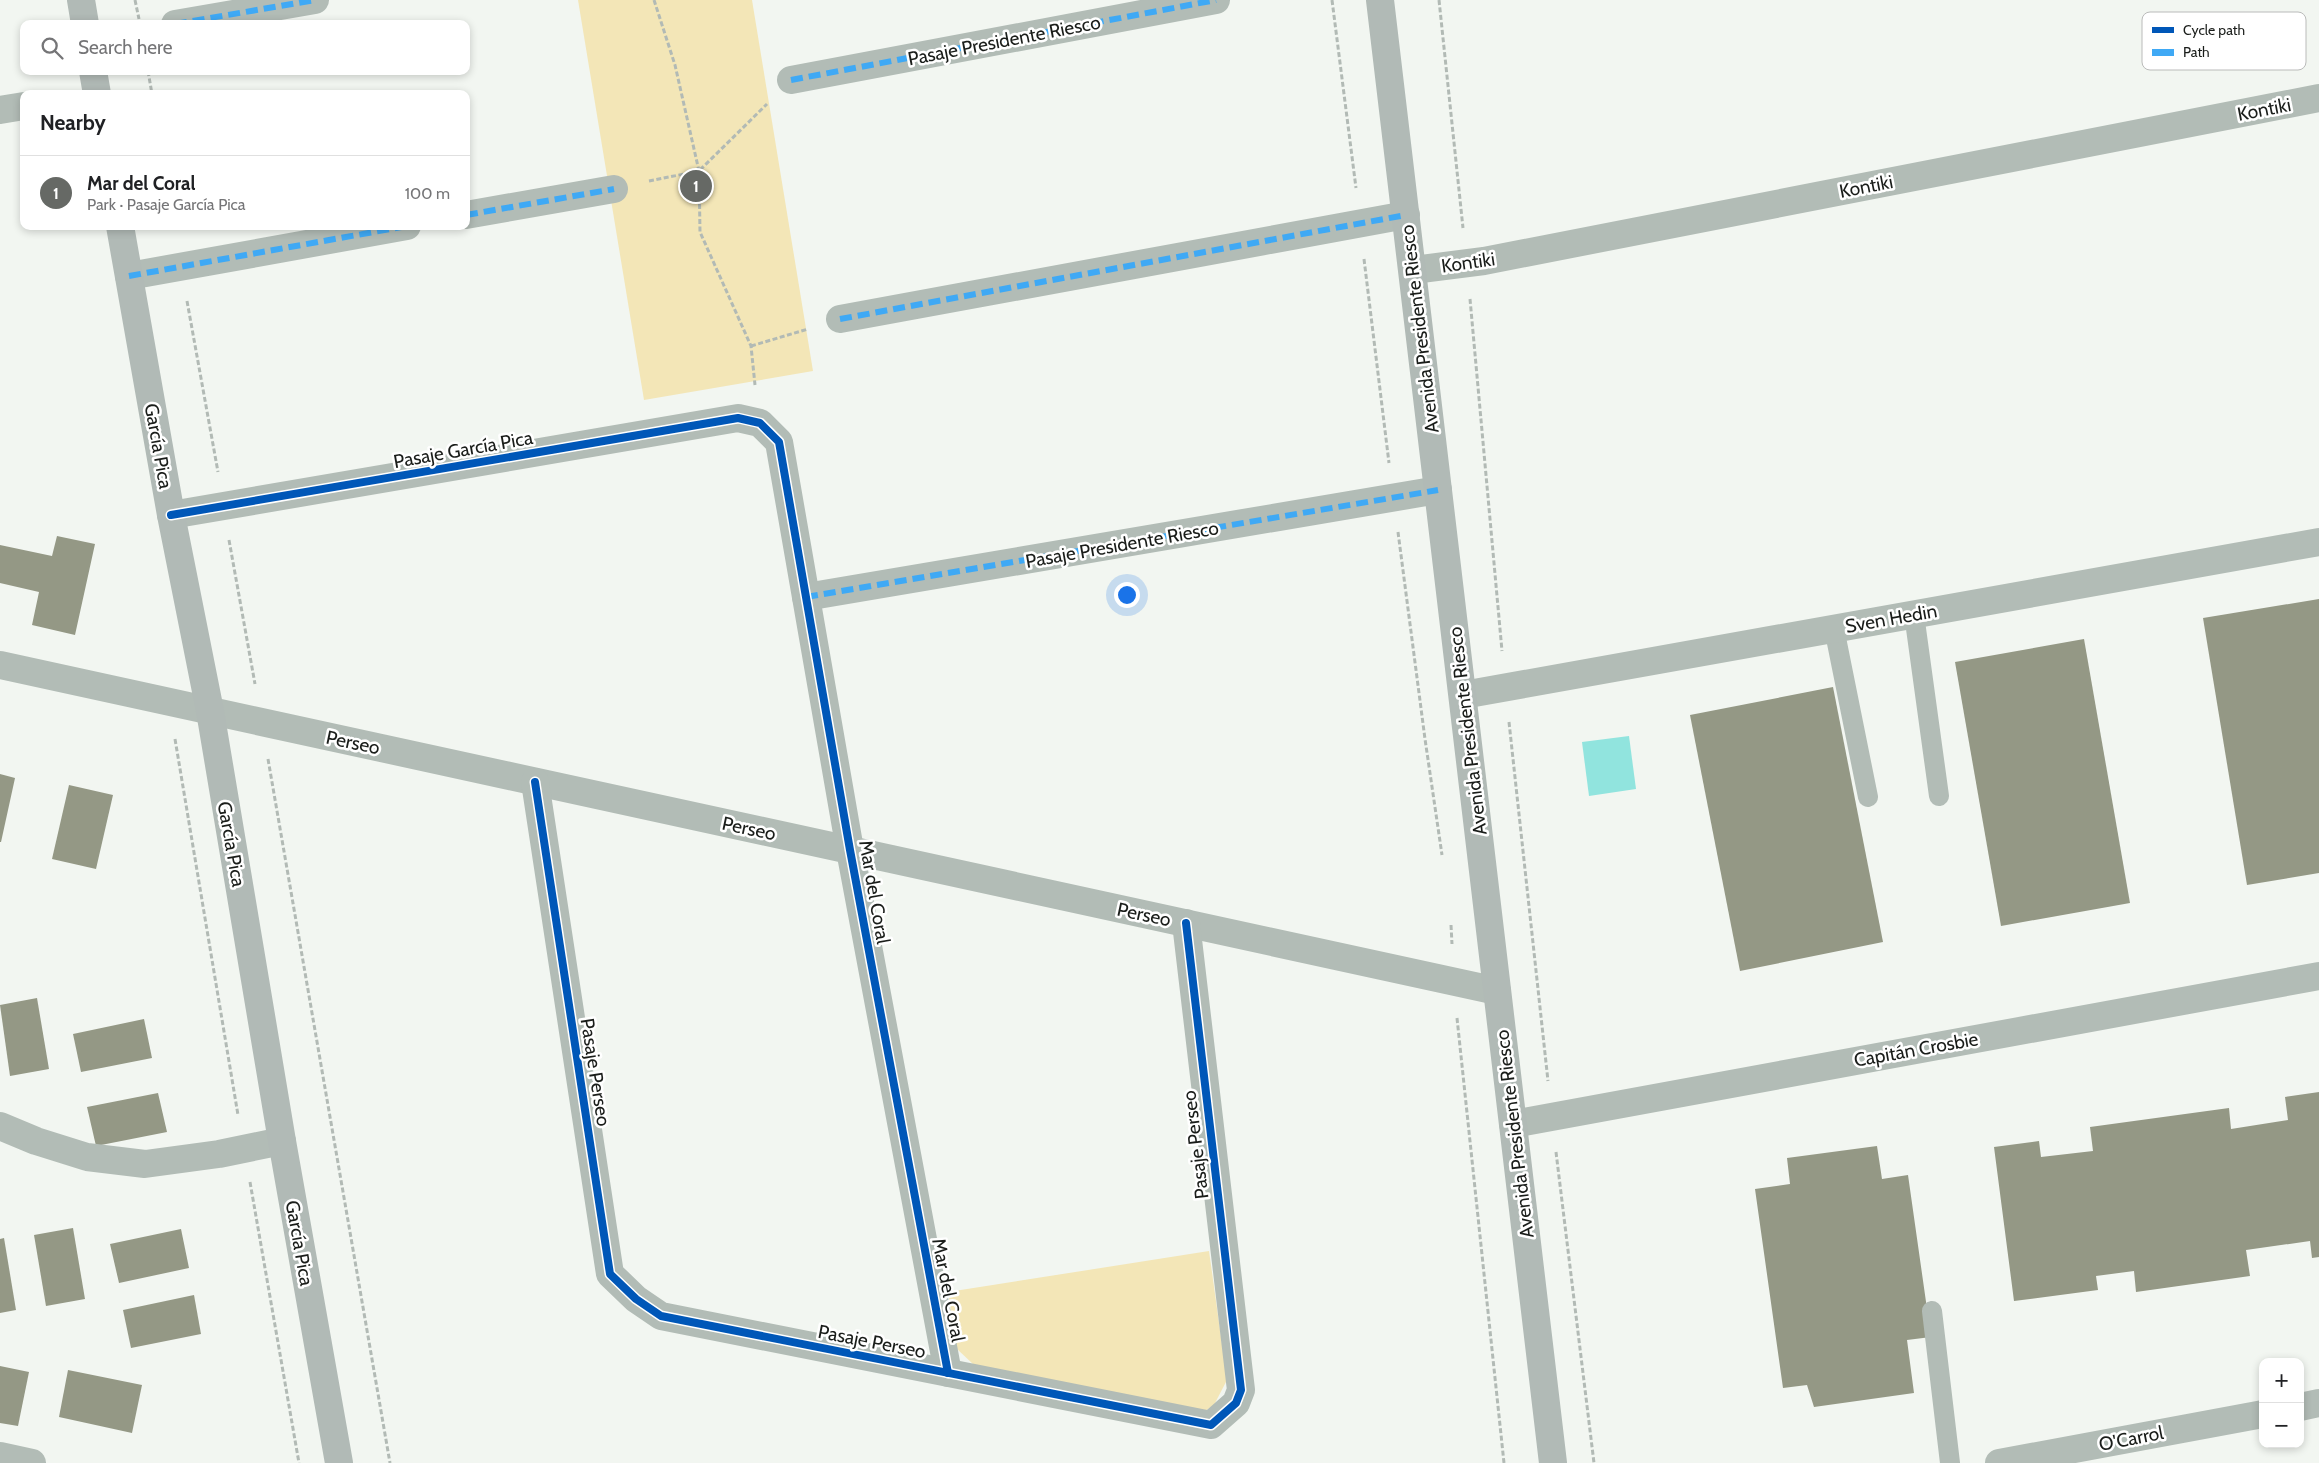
<!DOCTYPE html>
<meta charset="utf-8">
<style>
:root{--surface:#fff;--page:#f2f2f2;--text:#202124;--muted:#757577;--line:#e0e0e0;--accent:#666965}
body{margin:0;font-family:Cabin,sans-serif;background:var(--page);color:var(--text)}
.controls{position:absolute;right:15px;bottom:15px;display:grid;overflow:hidden;border-radius:10px;box-shadow:0 2px 8px #0003}
.controls button{width:45px;height:45px;display:grid;place-items:center;padding:0;border:0;border-bottom:1px solid var(--line);background:var(--surface);color:var(--text);font:25px sans-serif}
.you{position:absolute;left:1126px;top:594px;width:18px;height:18px;margin:-12px;border:4px solid #fff;border-radius:50%;background:#1a73e8;box-shadow:0 0 0 8px #1a73e833}
.badge{display:grid;place-items:center;width:32px;height:32px;border-radius:50%;background:var(--accent);color:#fff;font-size:16px;font-weight:700}
.pin{position:absolute;translate:-50% -50%;border:2px solid #fff;box-shadow:0 1px 5px #0006}
.list{margin:0;padding:0;list-style:none}
h2{display:flex;justify-content:space-between;align-items:center;height:65px;margin:0;padding:0 20px;font-size:21px}
h2 small{font-size:16px;font-weight:400;color:var(--muted)}
.list li{display:grid;grid-template-columns:32px 1fr auto;gap:15px;align-items:center;box-sizing:border-box;height:75px;padding:0 20px;border-top:1px solid var(--line)}
.list b{display:block;font-size:19px;white-space:nowrap}
.list p{margin:0;font-size:16px;white-space:nowrap;color:var(--muted)}
.list em{font-size:16px;font-style:normal;color:var(--muted)}
.icon{flex:none;width:28px;height:28px;fill:none;stroke:currentColor;stroke-width:2;stroke-linecap:round;stroke-linejoin:round}
.map{position:relative;flex:none;width:2319px;height:1463px;overflow:hidden}
.search{position:absolute;background:var(--surface);box-shadow:0 2px 8px #0003;left:20px;top:20px;width:450px;height:55px;display:flex;align-items:center;gap:12px;box-sizing:border-box;padding:0 18px;border-radius:10px;color:var(--muted);font-size:19px}
.panel{position:absolute;background:var(--surface);box-shadow:0 2px 8px #0003;left:20px;top:90px;width:450px;height:140px;border-radius:10px}
.map>svg:first-child{display:block}
.green{fill:#f3e6b7}
.water{fill:#91e4de}
.building{fill:#949885}
.lines{fill:none;stroke-linecap:round;stroke-linejoin:round}
.path{stroke:#b2bab5;stroke-width:3;stroke-dasharray:5 2.5;stroke-linecap:butt}
.lane{stroke:#b2bcb6;stroke-width:20}
.street{stroke:#b2bcb6;stroke-width:28}
.secondary{stroke:#b1bab6;stroke-width:28}
.quiet{stroke:#3fa9f5;stroke-width:6;stroke-dasharray:12 6;stroke-linecap:butt}
.cycleway-casing{stroke:#fff;stroke-width:11}
.cycleway{stroke:#0057b8;stroke-width:8}
.labels{text-anchor:middle;stroke-width:5;stroke-linejoin:round;paint-order:stroke}
.street-label{font-size:19px;fill:#1a1d1a;stroke:#fff}
.key{fill:#fff;stroke:#babbba;stroke-width:1}
.key-label{font-size:14px;fill:#1a1d1a}
</style>
<div class="map">
<svg width="2319" height="1463" viewBox="0 0 2319 1463">
<rect width="100%" height="100%" fill="#f2f6f1"/>
<g class="green">
<polygon points="578,0 752,0 813,371 644,400"/>
<polygon points="1209,1251 1227,1380 1214,1405 1202,1413 974,1365 957,1349 948,1292"/>
</g>
<polygon class="water" points="1629,736 1636,789 1589,796 1582,742"/>
<g class="building">
<polygon points="57,536 95,544 75,635 32,625 39,592 0,583 0,545 52,556"/>
<polygon points="2319,599 2319,873 2247,885 2203,618"/>
<polygon points="2084,639 2130,903 2001,926 1955,662"/>
<polygon points="1833,687 1883,942 1740,971 1690,715"/>
<polygon points="0,774 15,778 1,842 0,842"/>
<polygon points="69,785 113,795 96,869 52,859"/>
<polygon points="37,998 49,1069 10,1076 0,1005"/>
<polygon points="144,1019 152,1058 81,1072 73,1034"/>
<polygon points="2319,1092 2319,1257 2312,1258 2310,1241 2246,1250 2250,1276 2136,1292 2134,1271 2096,1276 2098,1290 2014,1301 1994,1147 2039,1141 2041,1157 2093,1151 2090,1127 2229,1108 2231,1129 2288,1120 2285,1097"/>
<polygon points="158,1093 167,1132 96,1146 87,1107"/>
<polygon points="1877,1146 1882,1179 1908,1175 1931,1337 1907,1340 1914,1393 1814,1407 1807,1385 1783,1388 1755,1189 1790,1184 1787,1158"/>
<polygon points="73,1228 85,1299 46,1306 34,1235"/>
<polygon points="181,1229 189,1268 119,1283 110,1244"/>
<polygon points="4,1238 16,1310 0,1313 0,1239"/>
<polygon points="194,1295 201,1334 131,1348 123,1310"/>
<polygon points="0,1366 29,1372 18,1426 0,1423"/>
<polygon points="68,1370 142,1385 132,1433 59,1417"/>
</g>
<g class="lines">
<g class="path">
<polyline points="135,0 139,19"/>
<polyline points="654,0 675,65 699,171 700,232 751,346 755,385"/>
<polyline points="1332,0 1356,188"/>
<polyline points="1439,0 1463,228"/>
<polyline points="148,71 152,94"/>
<polyline points="649,181 699,171 767,104"/>
<polyline points="1364,259 1389,463"/>
<polyline points="1470,299 1502,651"/>
<polyline points="187,301 218,472"/>
<polyline points="751,346 808,329"/>
<polyline points="1398,532 1425,739 1442,855"/>
<polyline points="229,540 255,684"/>
<polyline points="1509,722 1548,1081"/>
<polyline points="175,739 238,1115"/>
<polyline points="268,759 390,1463"/>
<polyline points="1451,925 1452,944"/>
<polyline points="1457,1018 1504,1463"/>
<polyline points="1556,1152 1594,1463"/>
<polyline points="250,1182 299,1463"/>
</g>
<g class="lane">
<polyline points="1914,614 1939,796"/>
<polyline points="1834,628 1868,797"/>
<polyline points="1932,1311 1950,1463"/>
</g>
<g class="street">
<polyline points="175,24 315,0"/>
<polyline points="791,80 1216,0"/>
<polyline points="0,110 24,106"/>
<polyline points="466,215 614,189"/>
<polyline points="1413,270 1484,261 2319,98"/>
<polyline points="129,276 407,226"/>
<polyline points="840,319 1406,215"/>
<polyline points="171,515 738,418 760,423 779,442 850,850 948,1373"/>
<polyline points="806,597 1438,490"/>
<polyline points="0,665 1497,991"/>
<polyline points="1463,695 2319,542"/>
<polyline points="535,782 610,1274 636,1299 661,1316 1211,1425 1236,1403 1241,1390 1186,923"/>
<polyline points="1513,1124 2319,976"/>
<polyline points="0,1126 36,1141 87,1157 145,1164 219,1154 282,1141"/>
<polyline points="2300,1407 2319,1403"/>
<polyline points="0,1456 32,1463"/>
<polyline points="1999,1463 2263,1414"/>
</g>
<g class="secondary">
<polyline points="81,0 85,24"/>
<polyline points="1380,0 1553,1463"/>
<polyline points="93,71 97,94"/>
<polyline points="120,226 171,515 210,711 282,1141 339,1463"/>
</g>
<g class="quiet">
<polyline points="175,24 315,0"/>
<polyline points="791,80 1216,0"/>
<polyline points="466,215 614,189"/>
<polyline points="129,276 407,226"/>
<polyline points="840,319 1406,215"/>
<polyline points="806,597 1438,490"/>
</g>
<g class="cycleway-casing">
<g id="cycleway">
<polyline points="171,515 738,418 760,423 779,442 850,850 948,1373"/>
<polyline points="535,782 610,1274 636,1299 661,1316 1211,1425 1236,1403 1241,1390 1186,923"/>
</g>
</g>
<use href="#cycleway" class="cycleway"/>
</g>
<g class="labels">
<g class="street-label">
<text transform="translate(1004 40) rotate(-11)" y="7">Pasaje Presidente Riesco</text>
<text transform="translate(2264 109) rotate(-11)" y="7">Kontiki</text>
<text transform="translate(1866 186) rotate(-11)" y="7">Kontiki</text>
<text transform="translate(1468 262) rotate(-8)" y="7">Kontiki</text>
<text transform="translate(1419 329) rotate(-97)" y="7">Avenida Presidente Riesco</text>
<text transform="translate(159 446) rotate(80)" y="7">García Pica</text>
<text transform="translate(463 449) rotate(-10)" y="7">Pasaje García Pica</text>
<text transform="translate(1122 544) rotate(-10)" y="7">Pasaje Presidente Riesco</text>
<text transform="translate(1891 618) rotate(-10)" y="7">Sven Hedin</text>
<text transform="translate(1467 731) rotate(-97)" y="7">Avenida Presidente Riesco</text>
<text transform="translate(353 742) rotate(12)" y="7">Perseo</text>
<text transform="translate(749 828) rotate(12)" y="7">Perseo</text>
<text transform="translate(232 844) rotate(80)" y="7">García Pica</text>
<text transform="translate(875 892) rotate(80)" y="7">Mar del Coral</text>
<text transform="translate(1144 914) rotate(12)" y="7">Perseo</text>
<text transform="translate(1916 1049) rotate(-10)" y="7">Capitán Crosbie</text>
<text transform="translate(596 1072) rotate(81)" y="7">Pasaje Perseo</text>
<text transform="translate(1514 1134) rotate(-97)" y="7">Avenida Presidente Riesco</text>
<text transform="translate(1195 1145) rotate(-97)" y="7">Pasaje Perseo</text>
<text transform="translate(300 1243) rotate(80)" y="7">García Pica</text>
<text transform="translate(949 1290) rotate(79)" y="7">Mar del Coral</text>
<text transform="translate(872 1341) rotate(11)" y="7">Pasaje Perseo</text>
<text transform="translate(2131 1438) rotate(-11)" y="7">O'Carrol</text>
</g>
</g>
<rect x="2142" y="12" width="164" height="58" rx="8" class="key"/>
<rect x="2152" y="27" width="22" height="6" fill="#0057b8"/>
<rect x="2152" y="49" width="22" height="7" fill="#3fa9f5"/>
<g class="key-label">
<text x="2183" y="35">Cycle path</text>
<text x="2183" y="57">Path</text>
</g>
</svg>
<div class="controls">
<button>+</button>
<button>−</button>
</div>
<div class="you"></div>
<div class="pin badge" style="left:696px;top:186px">1</div>
<div class="search"><svg class="icon" aria-label="search" viewBox="0 0 24 24"><circle cx="10" cy="10" r="6"/><path d="M15 15l6 6"/></svg>Search here</div>
<section class="panel">
<h2>Nearby<small></small></h2>
<ul class="list">
<li><span class="badge">1</span><div><b>Mar del Coral</b><p>Park · Pasaje García Pica</p></div><em>100 m</em></li>
</ul>
</section>
</div>
